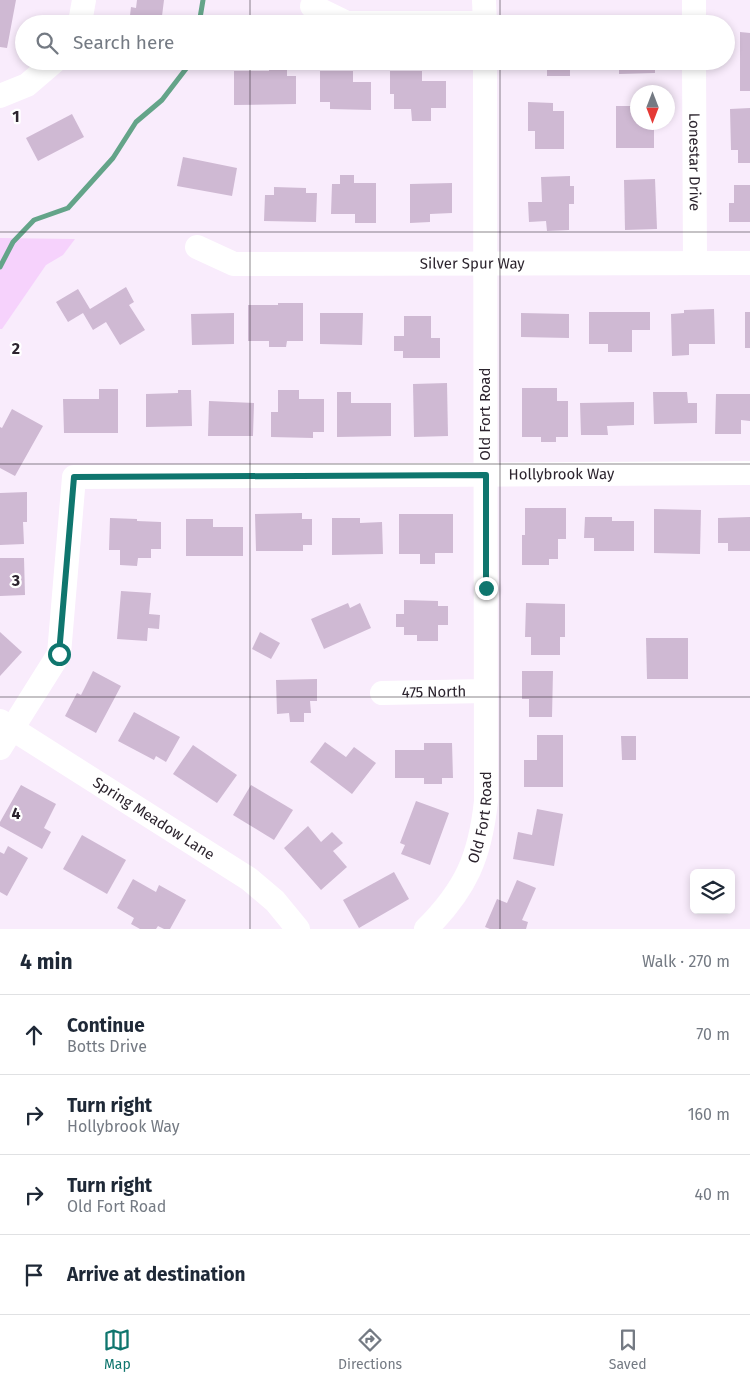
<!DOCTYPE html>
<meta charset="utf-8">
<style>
:root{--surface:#fff;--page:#f6f6f7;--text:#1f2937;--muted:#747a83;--line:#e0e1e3;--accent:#0f766e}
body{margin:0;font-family:"Fira Sans",sans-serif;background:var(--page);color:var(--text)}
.controls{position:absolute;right:15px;bottom:15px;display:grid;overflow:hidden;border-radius:8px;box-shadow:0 2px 8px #0003}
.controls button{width:45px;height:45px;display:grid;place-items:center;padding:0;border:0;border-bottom:1px solid var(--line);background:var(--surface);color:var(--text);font:25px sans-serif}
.compass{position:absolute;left:630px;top:85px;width:45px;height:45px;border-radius:50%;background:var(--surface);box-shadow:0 2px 8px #0003;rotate:180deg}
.stop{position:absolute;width:15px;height:15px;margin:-11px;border:4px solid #0f766e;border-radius:50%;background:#fff}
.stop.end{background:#0f766e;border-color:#fff;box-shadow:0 1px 5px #0008}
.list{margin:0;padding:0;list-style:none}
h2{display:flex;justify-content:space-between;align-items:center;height:65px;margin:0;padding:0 20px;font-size:21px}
h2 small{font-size:16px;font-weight:400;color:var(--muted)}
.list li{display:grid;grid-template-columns:32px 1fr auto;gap:15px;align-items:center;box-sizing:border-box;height:80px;padding:0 20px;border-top:1px solid var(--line)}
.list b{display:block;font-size:19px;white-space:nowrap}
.list p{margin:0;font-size:16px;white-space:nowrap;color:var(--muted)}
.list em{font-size:16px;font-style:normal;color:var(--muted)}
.icon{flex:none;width:28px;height:28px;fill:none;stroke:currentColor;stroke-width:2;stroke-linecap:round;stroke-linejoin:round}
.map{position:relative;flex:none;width:750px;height:929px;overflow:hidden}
.search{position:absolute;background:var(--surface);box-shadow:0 2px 8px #0003;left:15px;right:15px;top:15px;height:55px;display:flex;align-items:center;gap:12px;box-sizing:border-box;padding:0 18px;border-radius:28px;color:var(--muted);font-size:19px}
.sheet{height:385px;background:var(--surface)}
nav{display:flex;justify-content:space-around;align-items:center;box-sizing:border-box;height:70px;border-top:1px solid var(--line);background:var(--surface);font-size:14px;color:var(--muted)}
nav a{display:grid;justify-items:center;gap:2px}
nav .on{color:var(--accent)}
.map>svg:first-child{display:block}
.green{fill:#f6d2fc}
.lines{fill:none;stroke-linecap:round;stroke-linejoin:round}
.stream{stroke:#64a489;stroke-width:5}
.building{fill:#cfb9d3}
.minor{stroke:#fff;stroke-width:24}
.route{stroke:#0f766e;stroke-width:6}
.grid{fill:none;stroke:#2c242e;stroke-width:1;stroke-opacity:0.55}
.labels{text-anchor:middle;stroke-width:4.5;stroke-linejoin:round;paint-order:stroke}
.street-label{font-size:15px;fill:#2c242e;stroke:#fff}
.grid-label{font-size:16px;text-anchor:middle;font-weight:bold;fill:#2c242e;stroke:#fff;stroke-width:4.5;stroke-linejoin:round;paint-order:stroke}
</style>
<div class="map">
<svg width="750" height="929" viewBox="0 0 750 929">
<rect width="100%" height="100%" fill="#f9ecfc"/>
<polygon class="green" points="0,238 75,239 63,255 46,265 2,329 0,329"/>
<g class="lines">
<g class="stream">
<polyline points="199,24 203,0"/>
<polyline points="0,267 13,242 34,220 68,208 113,158 136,122 162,100 192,61"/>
</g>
</g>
<g class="building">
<polygon points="0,0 16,0 7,48 0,47"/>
<polygon points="137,0 164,0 161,24 129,24 131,7 136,8"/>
<polygon points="740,32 750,33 750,91 740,91"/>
<polygon points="528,61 570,61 570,76 547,76 547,67 528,67"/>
<polygon points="619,61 655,61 655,73 619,74"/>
<polygon points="287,67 287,76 296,76 296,104 234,105 234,71 269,71 269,68"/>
<polygon points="320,71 353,71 353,82 371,82 371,110 330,109 330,102 320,102"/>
<polygon points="390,71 422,71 422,81 446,81 446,108 431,108 431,121 412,121 411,109 394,109 394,94 390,94"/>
<polygon points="528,102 553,103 553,111 564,111 564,149 535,149 535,131 528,131"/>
<polygon points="616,106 638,106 638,122 654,122 654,148 616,148"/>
<polygon points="750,108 750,163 738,163 738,150 731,150 730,109"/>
<polygon points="72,114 84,137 38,161 26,138"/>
<polygon points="183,157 237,168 232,196 177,186"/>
<polygon points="340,175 354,175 354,183 376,183 376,223 355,223 355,214 331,214 332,184 340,184"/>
<polygon points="570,176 570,186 574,186 574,204 569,204 569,230 547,231 546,221 529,222 528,202 542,202 541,177"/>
<polygon points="655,179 657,229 625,230 624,180"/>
<polygon points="452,183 452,213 430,214 430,222 410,223 410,184"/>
<polygon points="734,185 750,185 750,222 729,222 729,203 734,203"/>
<polygon points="274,187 306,188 306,193 317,193 316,222 264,221 265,195 274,195"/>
<polygon points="126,287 134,302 129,305 145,330 120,345 106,322 93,330 83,313 68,322 56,302 78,289 90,309"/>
<polygon points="278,303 303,303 303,341 287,341 286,347 269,347 269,341 248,341 248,305 278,305"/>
<polygon points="714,309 715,344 689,344 689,355 672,356 671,314 684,313 684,310"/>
<polygon points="589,312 650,312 650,330 632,330 632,352 608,352 608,344 589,344"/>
<rect x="745" y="312" width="5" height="36"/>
<polygon points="234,313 234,344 192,345 191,314"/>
<polygon points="320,313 363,313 362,345 320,344"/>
<polygon points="521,313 569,314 569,338 521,337"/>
<polygon points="404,316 431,316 431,338 440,338 440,358 403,358 403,351 394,351 394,336 404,336"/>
<polygon points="447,383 448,436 414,437 413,384"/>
<polygon points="522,388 557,388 557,401 568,401 568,437 556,437 556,442 541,442 541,437 522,437"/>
<polygon points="99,389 118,389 118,433 64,433 63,399 99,399"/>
<polygon points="178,390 191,390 192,426 146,427 146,394 178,393"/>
<polygon points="278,390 299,390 299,399 324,399 324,432 313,432 313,438 271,437 271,412 278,412"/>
<polygon points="337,392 351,392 351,403 391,403 391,436 337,437"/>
<polygon points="653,392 687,392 688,403 697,403 697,423 654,424"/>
<polygon points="716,394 750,394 750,421 741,420 741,434 715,434"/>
<polygon points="209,401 254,403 253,436 208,436"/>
<polygon points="634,402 634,425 607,426 608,435 581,435 580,403"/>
<polygon points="12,409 43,426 15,476 0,468 0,427 2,428"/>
<polygon points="27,492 27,522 23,522 24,544 0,545 0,493"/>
<polygon points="525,508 566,508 566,539 558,539 558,559 549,559 549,565 522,565 522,535 525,535"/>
<polygon points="654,509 701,510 700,554 654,553"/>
<polygon points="302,513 302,519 312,519 312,545 303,545 303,551 256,551 255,514"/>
<polygon points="399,514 453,514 453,553 435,553 435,564 420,564 420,554 399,554"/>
<polygon points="585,517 612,517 612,521 634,521 634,551 594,551 594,538 584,538"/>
<polygon points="750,517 750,551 728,551 728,543 718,543 718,518"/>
<polygon points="110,518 137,519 137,521 161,522 161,549 151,549 151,558 138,558 137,566 120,565 120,550 109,550"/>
<polygon points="332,518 360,518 360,523 382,522 383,554 332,555"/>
<polygon points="186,519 213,519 213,527 243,527 243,556 186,556"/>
<polygon points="0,558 24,558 25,595 0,596"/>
<polygon points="121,591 151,593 149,614 160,615 159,629 148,628 147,641 117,639"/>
<polygon points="404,600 438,601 438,606 448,606 448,625 438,625 438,641 417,641 417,635 404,635 404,627 396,627 396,614 404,614"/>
<polygon points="348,603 350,608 360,603 371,628 324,649 311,619"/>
<polygon points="526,603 565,604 565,637 560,637 560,655 531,655 531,637 525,637"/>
<polygon points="0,632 22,652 0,676"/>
<polygon points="260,632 280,643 271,659 252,649"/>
<polygon points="646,638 688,638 688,679 647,679"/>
<polygon points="93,671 121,686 96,733 65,716 77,693 81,695"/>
<polygon points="522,671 553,671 552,717 529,717 529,699 522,699"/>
<polygon points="317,679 317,701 310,701 311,713 304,713 304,722 290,722 289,713 277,714 276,680"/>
<polygon points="134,712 180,737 166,762 156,756 154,760 118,741"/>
<polygon points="537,735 563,735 563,787 524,787 524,760 537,760"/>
<polygon points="621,736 636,736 636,760 622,760"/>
<polygon points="325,742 346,757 354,747 376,763 352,794 310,762"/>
<polygon points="424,743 452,743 453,778 442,778 442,784 424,784 424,778 395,778 395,750 424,750"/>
<polygon points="193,745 237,775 217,803 173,774"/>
<polygon points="21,785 56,804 44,828 51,832 42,849 0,826 0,822"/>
<polygon points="251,785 293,810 274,840 233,815"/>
<polygon points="416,801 449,813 430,865 401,854 405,845 400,843"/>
<polygon points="537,809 563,814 554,866 513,859 518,832 532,835"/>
<polygon points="308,826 321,842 332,832 343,843 333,851 347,867 321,890 284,848"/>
<polygon points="82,835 126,860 107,894 63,869"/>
<polygon points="8,846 28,858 7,896 0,892 0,852 4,854"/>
<polygon points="394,872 409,899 359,928 343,900"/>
<polygon points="133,879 156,892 159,885 186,900 170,929 164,929 158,926 156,929 140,929 131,924 134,918 117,908"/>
<polygon points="517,880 536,888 522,920 528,922 526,929 490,929 485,927 497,899 507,903"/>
</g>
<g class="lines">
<g class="minor">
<polyline points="484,0 485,24"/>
<polyline points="694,0 694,24"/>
<polyline points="312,6 347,23 485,23"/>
<polyline points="78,24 81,17 84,0"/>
<path id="s1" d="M694,61L695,263"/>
<polyline points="0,96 27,85 55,61"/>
<path id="s2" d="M197,247L234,264L750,263"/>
<path id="s3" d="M382,693L486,691"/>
<path id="s4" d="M0,721L249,879L275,901L298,929"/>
<path id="s5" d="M0,748L59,654L74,477L750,473"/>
<path id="s6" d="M426,929C466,889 480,857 486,801L485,61"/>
</g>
</g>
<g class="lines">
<polyline class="route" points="59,654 74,477 486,475 486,588"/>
</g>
<path class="grid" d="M250,0V24M500,0V24M250,61V929M500,61V929M0,232H750M0,464H750M0,697H750"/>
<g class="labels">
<g class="street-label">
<text dy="5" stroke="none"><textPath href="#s1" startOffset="101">Lonestar Drive</textPath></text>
<text dy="5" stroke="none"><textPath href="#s2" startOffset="279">Silver Spur Way</textPath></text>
<text transform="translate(485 414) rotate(-90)" y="5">Old Fort Road</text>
<text dy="5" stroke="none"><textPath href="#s5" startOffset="776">Hollybrook Way</textPath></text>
<text dy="5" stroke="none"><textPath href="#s3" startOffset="52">475 North</textPath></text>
<text dy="5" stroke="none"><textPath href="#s6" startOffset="128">Old Fort Road</textPath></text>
<text dy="5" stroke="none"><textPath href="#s4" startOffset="182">Spring Meadow Lane</textPath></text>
</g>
</g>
<g class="grid-label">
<text x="16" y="122">1</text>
<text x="16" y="354">2</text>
<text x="16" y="586">3</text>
<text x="16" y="819">4</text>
</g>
</svg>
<div class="controls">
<button><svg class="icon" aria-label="layers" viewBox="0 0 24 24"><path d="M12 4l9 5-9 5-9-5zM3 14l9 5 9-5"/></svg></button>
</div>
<svg class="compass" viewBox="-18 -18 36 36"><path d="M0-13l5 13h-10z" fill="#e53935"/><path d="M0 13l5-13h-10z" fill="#747a83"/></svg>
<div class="stop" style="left:59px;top:654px"></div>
<div class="stop end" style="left:486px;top:588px"></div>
<div class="search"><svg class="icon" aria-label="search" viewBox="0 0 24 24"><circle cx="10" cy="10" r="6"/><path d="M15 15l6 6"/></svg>Search here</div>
</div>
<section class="sheet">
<h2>4 min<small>Walk · 270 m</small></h2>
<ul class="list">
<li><svg class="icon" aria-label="ahead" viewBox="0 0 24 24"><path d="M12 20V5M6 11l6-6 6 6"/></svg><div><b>Continue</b><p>Botts Drive</p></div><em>70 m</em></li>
<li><svg class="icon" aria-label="right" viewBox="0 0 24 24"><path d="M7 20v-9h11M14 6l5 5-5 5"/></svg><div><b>Turn right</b><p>Hollybrook Way</p></div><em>160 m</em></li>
<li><svg class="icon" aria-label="right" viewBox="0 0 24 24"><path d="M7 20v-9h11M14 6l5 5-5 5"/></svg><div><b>Turn right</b><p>Old Fort Road</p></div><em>40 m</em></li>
<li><svg class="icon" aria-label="arrive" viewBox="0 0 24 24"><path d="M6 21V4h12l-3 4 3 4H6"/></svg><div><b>Arrive at destination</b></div></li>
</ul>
</section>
<nav>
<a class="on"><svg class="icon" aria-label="map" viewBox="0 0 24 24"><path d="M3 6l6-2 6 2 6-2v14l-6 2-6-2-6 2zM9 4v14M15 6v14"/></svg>Map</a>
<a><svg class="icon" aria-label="directions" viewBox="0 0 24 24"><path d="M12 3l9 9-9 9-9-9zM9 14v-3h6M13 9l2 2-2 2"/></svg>Directions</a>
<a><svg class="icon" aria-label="saved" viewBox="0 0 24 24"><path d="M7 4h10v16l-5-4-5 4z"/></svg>Saved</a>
</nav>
